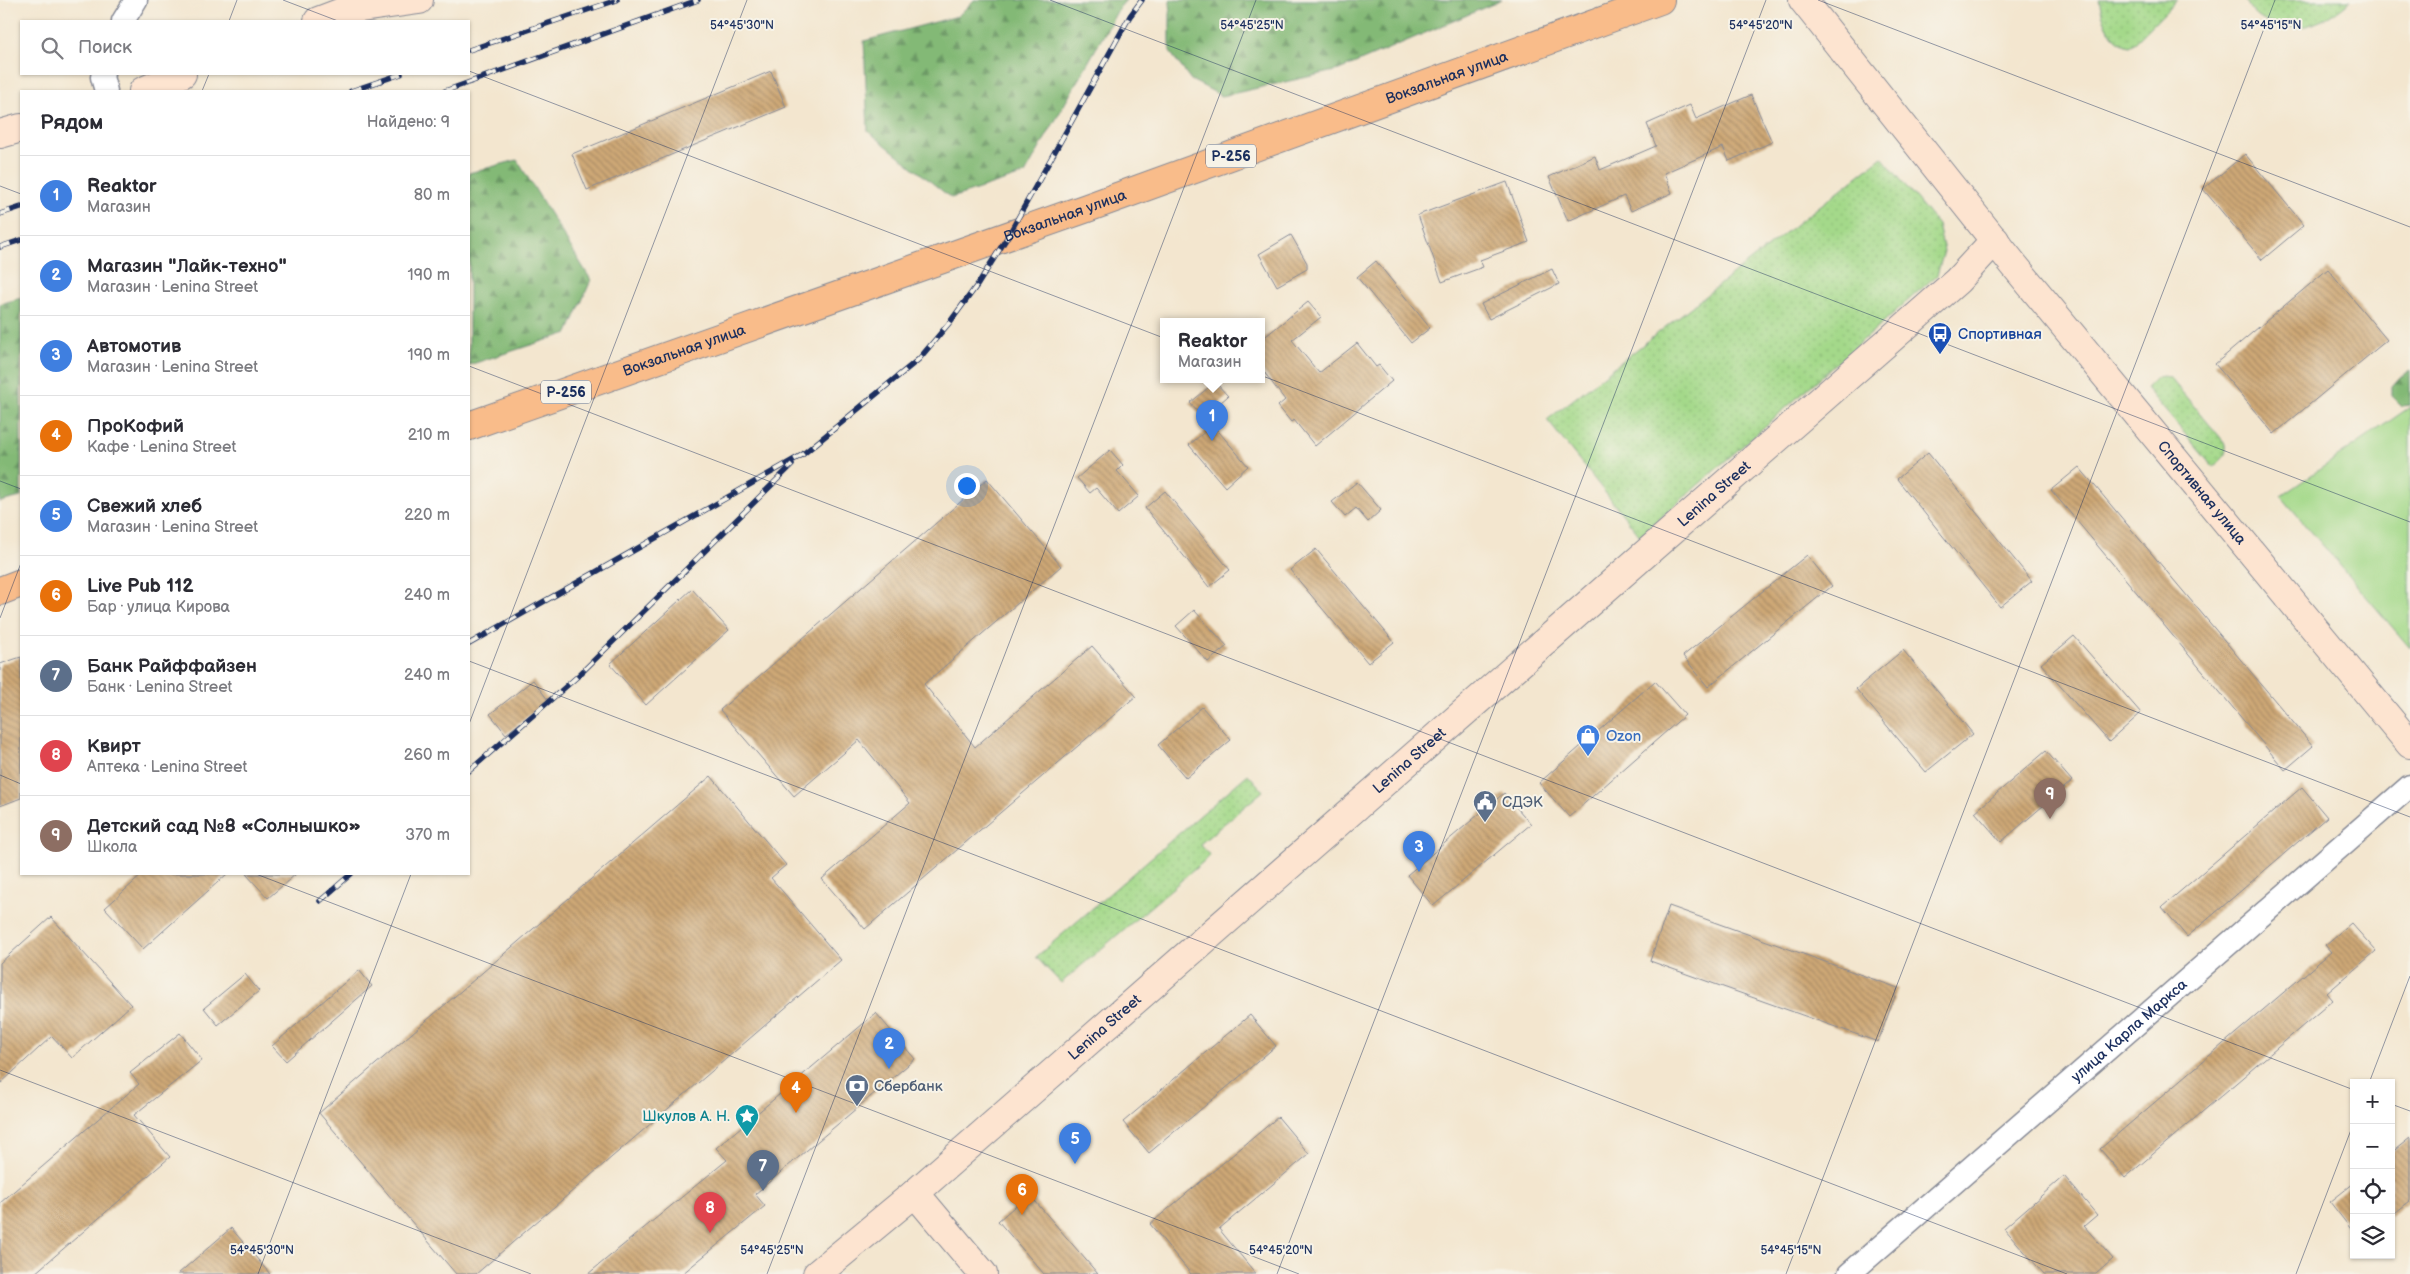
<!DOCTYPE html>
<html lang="ru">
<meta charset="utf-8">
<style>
:root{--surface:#fff;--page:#f2f2f3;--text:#2b2b33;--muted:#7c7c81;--line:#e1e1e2;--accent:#db2777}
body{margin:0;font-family:"Balsamiq Sans",sans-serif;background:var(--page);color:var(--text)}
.controls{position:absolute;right:15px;bottom:15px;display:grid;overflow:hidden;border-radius:0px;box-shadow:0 1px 4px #0004}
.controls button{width:45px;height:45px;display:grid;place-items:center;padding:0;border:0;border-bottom:1px solid var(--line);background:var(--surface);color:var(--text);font:25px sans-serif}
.you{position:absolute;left:966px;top:485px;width:18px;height:18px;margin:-12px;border:4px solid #fff;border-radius:50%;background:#1a73e8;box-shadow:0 0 0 8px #1a73e833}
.badge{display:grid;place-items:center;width:32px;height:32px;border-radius:50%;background:var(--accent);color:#fff;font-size:16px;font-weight:700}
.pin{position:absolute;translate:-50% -41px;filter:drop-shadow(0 1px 2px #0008)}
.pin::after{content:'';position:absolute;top:26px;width:18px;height:15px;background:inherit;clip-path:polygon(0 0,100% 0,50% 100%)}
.popup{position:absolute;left:1160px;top:318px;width:105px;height:65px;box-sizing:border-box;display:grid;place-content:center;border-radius:0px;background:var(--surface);filter:drop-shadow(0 1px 4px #0005);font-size:16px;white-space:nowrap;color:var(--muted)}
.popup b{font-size:19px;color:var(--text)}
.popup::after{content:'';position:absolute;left:50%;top:100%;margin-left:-10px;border:10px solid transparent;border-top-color:var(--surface)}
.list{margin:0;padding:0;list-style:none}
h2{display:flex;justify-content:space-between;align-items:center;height:65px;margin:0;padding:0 20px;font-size:21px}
h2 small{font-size:16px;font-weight:400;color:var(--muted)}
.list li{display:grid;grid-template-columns:32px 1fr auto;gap:15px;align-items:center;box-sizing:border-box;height:80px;padding:0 20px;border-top:1px solid var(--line)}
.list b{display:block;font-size:19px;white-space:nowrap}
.list p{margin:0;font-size:16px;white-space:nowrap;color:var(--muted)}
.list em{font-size:16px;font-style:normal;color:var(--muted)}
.icon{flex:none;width:28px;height:28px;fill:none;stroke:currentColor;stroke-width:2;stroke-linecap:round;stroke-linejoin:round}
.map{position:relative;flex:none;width:2410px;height:1274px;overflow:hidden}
.search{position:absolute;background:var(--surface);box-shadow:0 1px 4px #0004;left:20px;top:20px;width:450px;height:55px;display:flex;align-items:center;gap:12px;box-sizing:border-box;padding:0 18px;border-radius:0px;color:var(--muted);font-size:19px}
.panel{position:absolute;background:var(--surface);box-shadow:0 1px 4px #0004;left:20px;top:90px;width:450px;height:785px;border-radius:0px}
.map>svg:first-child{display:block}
.grass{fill:url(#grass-dots);stroke:#608474}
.forest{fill:url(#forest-firs);stroke:#4f746a}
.pitch{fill:#a4d98a;stroke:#608474}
.building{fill:url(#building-back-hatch)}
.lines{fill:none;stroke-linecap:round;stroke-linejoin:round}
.street-casing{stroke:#878a96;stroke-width:25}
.secondary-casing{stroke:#878a96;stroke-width:30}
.highway-casing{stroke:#878a96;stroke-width:30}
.street{stroke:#fff;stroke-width:22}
.secondary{stroke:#fde4d0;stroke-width:28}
.highway{stroke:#f9bc8a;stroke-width:28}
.rail-casing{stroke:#1b2f5e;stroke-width:5.5}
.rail{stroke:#f7f3e8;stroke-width:4;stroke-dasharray:11;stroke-linecap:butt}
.ticks{fill:none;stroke:#1b2f5e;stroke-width:1;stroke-opacity:0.45}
.labels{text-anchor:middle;stroke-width:4;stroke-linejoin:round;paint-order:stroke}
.shield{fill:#f7f3e8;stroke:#5d6a87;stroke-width:1}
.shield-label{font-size:14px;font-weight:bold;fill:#1b2f5e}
.street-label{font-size:15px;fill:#1b2f5e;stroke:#f7f3e8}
.transit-label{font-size:15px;fill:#164399;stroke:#f7f3e8;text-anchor:start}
.shop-label{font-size:15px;fill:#366cbe;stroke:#f7f3e8;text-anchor:start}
.service-label{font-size:15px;fill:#4e5e75;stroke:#f7f3e8;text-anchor:start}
.culture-label{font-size:15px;fill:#0d838f;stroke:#f7f3e8;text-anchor:end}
.ticks-label{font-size:12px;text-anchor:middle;fill:#1b2f5e;stroke:#f7f3e8;stroke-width:4;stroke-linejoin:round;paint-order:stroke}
</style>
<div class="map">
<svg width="2410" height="1274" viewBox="0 0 2410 1274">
<defs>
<pattern id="grass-dots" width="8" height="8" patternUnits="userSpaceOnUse" patternTransform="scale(1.25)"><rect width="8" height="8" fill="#a4d98a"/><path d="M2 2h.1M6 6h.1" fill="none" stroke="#8dbb7a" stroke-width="1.8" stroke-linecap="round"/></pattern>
<pattern id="forest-firs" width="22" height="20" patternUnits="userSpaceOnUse" patternTransform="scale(1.25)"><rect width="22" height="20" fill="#83b976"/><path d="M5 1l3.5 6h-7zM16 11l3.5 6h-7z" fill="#6a9764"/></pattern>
<pattern id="building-back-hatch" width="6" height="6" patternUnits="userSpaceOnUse" patternTransform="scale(1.25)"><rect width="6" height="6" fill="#cea876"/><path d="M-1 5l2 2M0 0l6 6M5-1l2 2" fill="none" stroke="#a68964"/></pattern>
</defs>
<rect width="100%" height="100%" fill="#f7f3e8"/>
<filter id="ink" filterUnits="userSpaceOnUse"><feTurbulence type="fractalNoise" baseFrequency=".02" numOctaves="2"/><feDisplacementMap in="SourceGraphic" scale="10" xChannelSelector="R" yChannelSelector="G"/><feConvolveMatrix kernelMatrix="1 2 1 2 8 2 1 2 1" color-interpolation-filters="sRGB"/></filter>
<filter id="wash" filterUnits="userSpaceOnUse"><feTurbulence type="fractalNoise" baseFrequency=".0096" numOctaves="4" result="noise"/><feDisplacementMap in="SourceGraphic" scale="20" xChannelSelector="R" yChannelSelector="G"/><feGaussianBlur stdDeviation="1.12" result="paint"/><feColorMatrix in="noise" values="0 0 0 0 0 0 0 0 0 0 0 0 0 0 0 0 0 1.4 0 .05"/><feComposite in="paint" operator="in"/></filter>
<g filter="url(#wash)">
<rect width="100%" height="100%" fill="#f3e6cf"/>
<g class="grass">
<path d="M2099,0H2177L2136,42L2129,46C2108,40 2103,19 2099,0Z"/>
<path d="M2246,0H2351C2340,9 2329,18 2315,23C2292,33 2254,26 2246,0Z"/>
<polygon points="1882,157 1938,225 1944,251 1937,275 1640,536 1547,420"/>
<path d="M2164,376L2170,378L2226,444C2227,456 2222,460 2213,467L2146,388L2157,377Z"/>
<polygon points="1248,774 1263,791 1200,844 1210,856 1061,983 1036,957"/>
</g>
<g class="forest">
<polygon points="974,0 1126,0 1119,8 1025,174 951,198 868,131 864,41 958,16"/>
<polygon points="1170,0 1502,0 1339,70 1222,96 1191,80 1170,52"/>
<polygon points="517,160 591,280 568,333 469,365 469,173"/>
<polygon points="21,298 21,497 0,502 0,304"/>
<polygon points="2410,371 2410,405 2402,406 2392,396 2392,386 2400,377"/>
</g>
<polygon class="pitch" points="2410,407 2410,648 2281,496"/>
<g id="blocks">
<g class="building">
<polygon points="771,71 786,107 587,190 572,154"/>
<polygon points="1751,95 1772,142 1729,161 1723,147 1664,173 1672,193 1631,211 1624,196 1568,221 1549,177 1595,156 1600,170 1656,146 1647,124 1690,105 1696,119"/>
<polygon points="2245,154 2304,225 2262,260 2203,189"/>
<polygon points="1507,182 1529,242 1480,260 1483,267 1442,282 1418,215"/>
<polygon points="1291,235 1307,263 1307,269 1277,286 1259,254"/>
<polygon points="1376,261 1430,328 1411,343 1357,277"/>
<polygon points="1552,269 1559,284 1489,319 1481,304"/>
<polygon points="2328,269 2387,340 2274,434 2215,364"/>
<polygon points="1308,302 1321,317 1292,340 1319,373 1357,343 1376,367 1379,365 1392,381 1315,446 1294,420 1291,422 1278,406 1285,400 1261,368 1261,340"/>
<polygon points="1215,382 1228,396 1203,418 1190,403"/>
<polygon points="1213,425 1248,466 1225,487 1189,445"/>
<polygon points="1110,450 1123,465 1117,471 1139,496 1118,514 1096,488 1090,493 1077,478"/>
<polygon points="1928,453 2032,581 2000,607 1897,479"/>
<polygon points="2079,467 2313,746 2285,770 2051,490"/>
<polygon points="987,479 1061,566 924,684 975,747 1092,646 1136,696 865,929 822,879 910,803 859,740 794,796 720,710"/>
<polygon points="1357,482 1381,510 1368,522 1356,508 1345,517 1332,502"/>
<polygon points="1165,491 1230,570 1209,587 1145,508"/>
<polygon points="1316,549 1394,642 1368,663 1290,570"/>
<polygon points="1807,555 1832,586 1708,687 1683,656"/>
<polygon points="692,589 729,630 646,705 610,664"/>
<polygon points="1194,610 1227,646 1208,662 1176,626"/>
<polygon points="2074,636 2141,713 2109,742 2041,664"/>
<polygon points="1903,650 1973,734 1926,772 1856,689"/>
<polygon points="21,657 21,798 0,806 0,664"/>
<polygon points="533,680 548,700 506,734 490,714"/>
<polygon points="1655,681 1685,715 1569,817 1539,783"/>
<polygon points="1202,707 1231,740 1186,778 1158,745"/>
<polygon points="2046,751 2072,781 2001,842 1975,812"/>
<polygon points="711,776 786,865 771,878 841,960 476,1274 456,1274 319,1113"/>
<polygon points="2302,787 2327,817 2187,937 2162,907"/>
<polygon points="1504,793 1531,824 1433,906 1407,875"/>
<polygon points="143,874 227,874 143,949 105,908"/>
<polygon points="246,874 296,874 268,898"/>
<polygon points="1669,906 1898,988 1878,1042 1650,961"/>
<polygon points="51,917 131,1005 72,1058 52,1036 0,1084 0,963"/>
<polygon points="2351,923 2376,951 2327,993 2333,1000 2125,1178 2100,1149 2331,952 2325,945"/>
<polygon points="359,970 372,986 286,1061 272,1046"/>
<polygon points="245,974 259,991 218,1025 204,1008"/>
<polygon points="876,1013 915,1059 755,1194 765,1206 682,1274 588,1274 727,1160 716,1148"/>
<polygon points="1250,1015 1276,1046 1149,1153 1123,1122"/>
<polygon points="180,1033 202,1060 134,1115 170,1157 34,1274 0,1274 0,1203 139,1084 130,1073"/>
<polygon points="1278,1117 1309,1154 1219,1229 1256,1274 1191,1274 1150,1224"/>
<polygon points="2410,1138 2410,1201 2391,1216 2391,1153"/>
<polygon points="2064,1176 2097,1215 2084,1226 2113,1259 2096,1274 2044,1274 2004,1228"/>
<polygon points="2354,1183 2354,1233 2330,1202"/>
<polygon points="1029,1194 1098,1274 1044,1274 998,1221"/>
<polygon points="231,1228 270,1274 178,1274"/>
</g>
</g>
</g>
<g filter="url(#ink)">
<use href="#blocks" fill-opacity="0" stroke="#878a96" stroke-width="1"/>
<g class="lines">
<g class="street-casing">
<g id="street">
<polyline points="123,21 136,0"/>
<polyline points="103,74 102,77 106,91"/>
<path id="s1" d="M1849,1274L2410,786"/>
</g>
</g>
<g class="secondary-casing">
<g id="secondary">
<path id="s2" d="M1803,0L2014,265L2410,744"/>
<polyline points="318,21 347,10 419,0"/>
<polyline points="143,91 182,74"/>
<polyline points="0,134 21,128"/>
<polyline points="915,1193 983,1274"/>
<path id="s3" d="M817,1274L915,1193L1957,281L1995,240"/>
</g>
</g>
<g class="highway-casing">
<g id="highway">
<path id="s4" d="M469,426L1087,208L1660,0"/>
<polyline points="0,591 21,583"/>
</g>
</g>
<use href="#street" class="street"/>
<use href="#secondary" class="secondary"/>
<use href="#highway" class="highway"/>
<g class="rail-casing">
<g id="rail">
<polyline points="469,50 617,0"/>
<polyline points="351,91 401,74"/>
<polyline points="445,91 698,0"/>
<polyline points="0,214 21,207"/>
<polyline points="0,247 21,240"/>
<polyline points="469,644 802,455 919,359 950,322 978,284 1008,236 1130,16 1142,0"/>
<polyline points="469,771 578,676 792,465"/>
<polyline points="320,901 351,874"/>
</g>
</g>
<use href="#rail" class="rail"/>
</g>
</g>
<path class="ticks" d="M283,0L338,21M1050,0L2410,522M1818,0L2410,227M229,21L237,0M469,71L2410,817M202,91L209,74M0,186L21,194M469,366L2354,1090M0,481L21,489M0,618L21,563M469,661L2067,1274M469,724L747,0M0,775L21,784M256,874L1299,1274M0,1070L531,1274M2369,1083L2410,976M2391,1104L2410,1111M258,1274L411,874M767,1274L1256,0M1277,1274L1766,0M1786,1274L2275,0M2296,1274L2354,1122"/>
<defs>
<g id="bus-pin" transform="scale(1.25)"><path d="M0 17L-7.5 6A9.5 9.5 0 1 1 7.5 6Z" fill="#1a4fb4" stroke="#f7f3e8"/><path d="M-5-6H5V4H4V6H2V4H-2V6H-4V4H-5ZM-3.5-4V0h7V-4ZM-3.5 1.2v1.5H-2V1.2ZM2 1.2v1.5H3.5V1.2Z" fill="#fff"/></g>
<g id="shop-pin" transform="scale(1.25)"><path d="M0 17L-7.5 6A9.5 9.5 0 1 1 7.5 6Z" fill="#3f7fe0" stroke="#f7f3e8"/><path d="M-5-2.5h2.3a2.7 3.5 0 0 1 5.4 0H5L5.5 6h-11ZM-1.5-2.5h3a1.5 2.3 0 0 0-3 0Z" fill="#fff"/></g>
<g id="civic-pin" transform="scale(1.25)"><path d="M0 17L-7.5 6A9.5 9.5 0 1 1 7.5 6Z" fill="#5c6f8a" stroke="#f7f3e8"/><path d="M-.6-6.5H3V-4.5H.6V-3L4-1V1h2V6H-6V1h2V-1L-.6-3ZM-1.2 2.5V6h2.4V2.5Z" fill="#fff"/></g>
<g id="bank-pin" transform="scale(1.25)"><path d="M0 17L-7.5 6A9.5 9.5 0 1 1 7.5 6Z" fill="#5c6f8a" stroke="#f7f3e8"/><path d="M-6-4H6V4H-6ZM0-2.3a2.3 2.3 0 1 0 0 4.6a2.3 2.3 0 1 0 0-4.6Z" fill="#fff"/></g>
<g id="sight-pin" transform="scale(1.25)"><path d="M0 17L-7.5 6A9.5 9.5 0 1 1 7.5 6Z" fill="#0f9aa8" stroke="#f7f3e8"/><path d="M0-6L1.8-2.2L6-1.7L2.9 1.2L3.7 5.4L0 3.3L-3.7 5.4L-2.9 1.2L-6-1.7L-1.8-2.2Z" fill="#fff"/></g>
</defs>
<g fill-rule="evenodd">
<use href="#bus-pin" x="1940" y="334"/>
<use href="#shop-pin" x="1588" y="736"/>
<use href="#civic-pin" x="1485" y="802"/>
<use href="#bank-pin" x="857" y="1086"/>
<use href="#sight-pin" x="747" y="1116"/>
</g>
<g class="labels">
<g class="shield">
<rect x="1206" y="144.5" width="50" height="23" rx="4"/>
<rect x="541" y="380.5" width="50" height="23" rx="4"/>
</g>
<g class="shield-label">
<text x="1231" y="161">Р-256</text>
<text x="566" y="397">Р-256</text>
</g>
<g class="street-label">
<text dy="5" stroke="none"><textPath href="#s4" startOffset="1038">Вокзальная улица</textPath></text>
<text dy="5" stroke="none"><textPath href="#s4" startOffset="632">Вокзальная улица</textPath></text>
<text dy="5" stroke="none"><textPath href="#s4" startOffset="228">Вокзальная улица</textPath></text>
<text dy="5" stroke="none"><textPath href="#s3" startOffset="1189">Lenina Street</textPath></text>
<text dy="5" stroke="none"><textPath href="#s2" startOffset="634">Спортивная улица</textPath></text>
<text dy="5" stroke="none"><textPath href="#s3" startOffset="784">Lenina Street</textPath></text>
<text dy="5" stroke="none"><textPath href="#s3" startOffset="379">Lenina Street</textPath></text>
<text dy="5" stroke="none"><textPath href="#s1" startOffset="371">улица Карла Маркса</textPath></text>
</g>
<g class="transit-label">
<text x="1958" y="339">Спортивная</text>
</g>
<g class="shop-label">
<text x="1606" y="741">Ozon</text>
</g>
<g class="service-label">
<text x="1502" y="807">СДЭК</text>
<text x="874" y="1091">Сбербанк</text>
</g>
<g class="culture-label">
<text x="730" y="1121">Шкулов А. Н.</text>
</g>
</g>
<g class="ticks-label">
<text x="742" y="29">54°45'30"N</text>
<text x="1252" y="29">54°45'25"N</text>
<text x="1761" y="29">54°45'20"N</text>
<text x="2271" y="29">54°45'15"N</text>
<text x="262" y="1254">54°45'30"N</text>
<text x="772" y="1254">54°45'25"N</text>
<text x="1281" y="1254">54°45'20"N</text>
<text x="1791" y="1254">54°45'15"N</text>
</g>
</svg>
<div class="controls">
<button>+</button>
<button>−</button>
<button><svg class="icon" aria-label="locate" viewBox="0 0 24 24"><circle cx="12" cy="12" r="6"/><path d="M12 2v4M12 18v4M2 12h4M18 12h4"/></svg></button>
<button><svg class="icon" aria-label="layers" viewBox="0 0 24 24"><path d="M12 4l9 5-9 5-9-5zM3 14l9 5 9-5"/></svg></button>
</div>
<div class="you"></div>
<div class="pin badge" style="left:1212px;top:441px;background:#3f7fe0">1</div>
<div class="popup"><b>Reaktor</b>Магазин</div>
<div class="pin badge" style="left:889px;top:1069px;background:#3f7fe0">2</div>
<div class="pin badge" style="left:1419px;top:872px;background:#3f7fe0">3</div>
<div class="pin badge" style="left:796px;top:1113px;background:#e8710a">4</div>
<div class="pin badge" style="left:1075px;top:1164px;background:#3f7fe0">5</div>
<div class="pin badge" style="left:1022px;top:1215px;background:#e8710a">6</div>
<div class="pin badge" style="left:763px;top:1191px;background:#5c6f8a">7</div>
<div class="pin badge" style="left:710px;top:1233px;background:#e0444e">8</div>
<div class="pin badge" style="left:2050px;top:819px;background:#8d6e63">9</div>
<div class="search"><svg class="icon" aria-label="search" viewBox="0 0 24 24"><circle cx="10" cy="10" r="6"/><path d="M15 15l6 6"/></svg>Поиск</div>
<section class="panel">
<h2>Рядом<small>Найдено: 9</small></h2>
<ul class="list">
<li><span class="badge" style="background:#3f7fe0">1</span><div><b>Reaktor</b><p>Магазин</p></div><em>80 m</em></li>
<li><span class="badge" style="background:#3f7fe0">2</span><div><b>Магазин &quot;Лайк-техно&quot;</b><p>Магазин · Lenina Street</p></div><em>190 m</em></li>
<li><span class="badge" style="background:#3f7fe0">3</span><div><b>Автомотив</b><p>Магазин · Lenina Street</p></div><em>190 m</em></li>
<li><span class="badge" style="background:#e8710a">4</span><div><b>ПроКофий</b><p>Кафе · Lenina Street</p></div><em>210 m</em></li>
<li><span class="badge" style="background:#3f7fe0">5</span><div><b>Свежий хлеб</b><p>Магазин · Lenina Street</p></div><em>220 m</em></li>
<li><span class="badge" style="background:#e8710a">6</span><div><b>Live Pub 112</b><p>Бар · улица Кирова</p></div><em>240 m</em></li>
<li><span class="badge" style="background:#5c6f8a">7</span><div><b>Банк Райффайзен</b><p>Банк · Lenina Street</p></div><em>240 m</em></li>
<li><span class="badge" style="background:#e0444e">8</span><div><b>Квирт</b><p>Аптека · Lenina Street</p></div><em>260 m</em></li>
<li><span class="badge" style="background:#8d6e63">9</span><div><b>Детский сад №8 «Солнышко»</b><p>Школа</p></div><em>370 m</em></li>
</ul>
</section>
</div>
